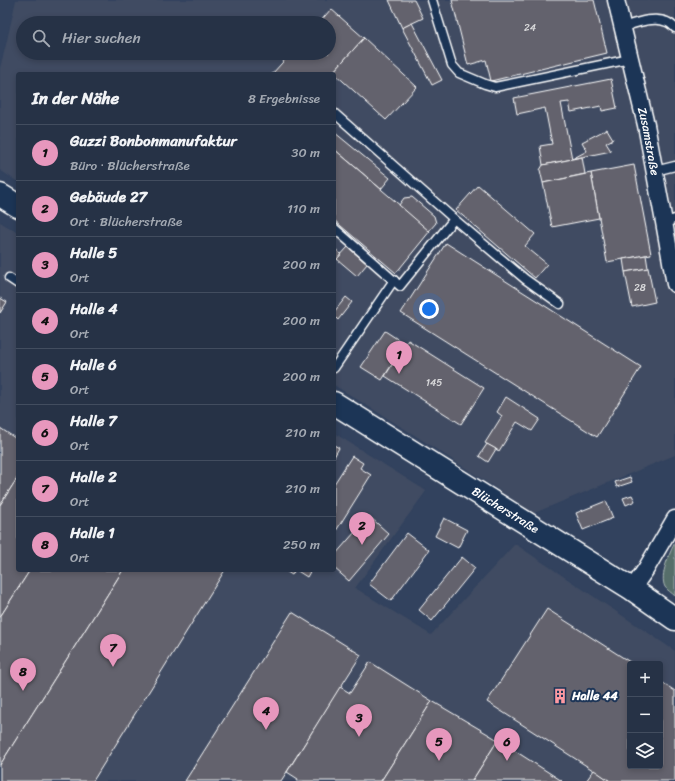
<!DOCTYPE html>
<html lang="de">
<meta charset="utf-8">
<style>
:root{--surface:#263246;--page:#323e51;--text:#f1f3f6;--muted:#a4aab3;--line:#424d5f;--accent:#e797bd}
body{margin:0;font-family:Sriracha,sans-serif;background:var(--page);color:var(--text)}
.controls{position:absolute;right:12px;bottom:12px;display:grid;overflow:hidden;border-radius:4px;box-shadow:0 2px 6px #0003}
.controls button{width:36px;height:36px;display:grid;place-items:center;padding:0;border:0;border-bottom:1px solid var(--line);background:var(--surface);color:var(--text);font:20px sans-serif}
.you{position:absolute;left:429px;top:309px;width:14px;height:14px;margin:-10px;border:3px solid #fff;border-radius:50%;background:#1a73e8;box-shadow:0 0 0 6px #1a73e833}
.badge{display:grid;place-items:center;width:26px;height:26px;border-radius:50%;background:var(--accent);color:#111;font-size:13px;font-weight:700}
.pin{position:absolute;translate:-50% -33px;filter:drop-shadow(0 1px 2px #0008)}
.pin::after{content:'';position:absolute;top:21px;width:14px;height:12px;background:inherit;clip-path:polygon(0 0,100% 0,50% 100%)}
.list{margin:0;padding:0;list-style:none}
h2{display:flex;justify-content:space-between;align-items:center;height:52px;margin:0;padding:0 16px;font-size:17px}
h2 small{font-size:13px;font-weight:400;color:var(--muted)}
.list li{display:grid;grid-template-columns:26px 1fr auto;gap:12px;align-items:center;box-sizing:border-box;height:56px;padding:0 16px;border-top:1px solid var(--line)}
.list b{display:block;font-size:15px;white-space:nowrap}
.list p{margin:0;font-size:13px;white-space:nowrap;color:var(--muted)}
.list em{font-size:13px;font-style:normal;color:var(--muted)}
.icon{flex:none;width:22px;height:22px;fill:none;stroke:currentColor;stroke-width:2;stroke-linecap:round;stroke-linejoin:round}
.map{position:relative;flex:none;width:675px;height:781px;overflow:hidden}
.search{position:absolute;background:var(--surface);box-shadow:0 2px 6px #0003;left:16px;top:16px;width:320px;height:44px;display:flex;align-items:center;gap:10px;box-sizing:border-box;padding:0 14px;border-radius:22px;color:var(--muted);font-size:15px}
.panel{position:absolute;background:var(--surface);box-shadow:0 2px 6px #0003;left:16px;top:72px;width:320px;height:500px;border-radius:4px}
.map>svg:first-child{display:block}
.built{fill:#414c62;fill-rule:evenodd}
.green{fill:#566e6a;stroke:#aab6b4}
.building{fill:#63626d;stroke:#fff}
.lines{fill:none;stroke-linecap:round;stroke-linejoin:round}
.lane-casing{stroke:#fff;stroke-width:11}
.street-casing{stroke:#fff;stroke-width:19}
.secondary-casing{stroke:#fff;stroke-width:25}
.lane{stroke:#1d3557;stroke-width:8}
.street{stroke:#1d3557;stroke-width:16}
.secondary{stroke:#1d3557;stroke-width:22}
.labels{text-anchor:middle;stroke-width:4;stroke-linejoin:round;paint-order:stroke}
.number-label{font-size:10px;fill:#d8d8da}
.street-label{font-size:12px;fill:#fff;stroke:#1d3557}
.poi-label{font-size:12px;font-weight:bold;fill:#fff;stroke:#1d3557;text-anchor:start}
</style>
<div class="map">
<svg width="675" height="781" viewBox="0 0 675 781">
<rect width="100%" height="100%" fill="#32425e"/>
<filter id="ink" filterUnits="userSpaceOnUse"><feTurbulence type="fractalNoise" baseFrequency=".025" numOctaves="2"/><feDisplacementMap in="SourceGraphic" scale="8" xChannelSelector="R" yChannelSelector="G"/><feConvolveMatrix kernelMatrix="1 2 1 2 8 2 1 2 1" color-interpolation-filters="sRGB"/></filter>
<g filter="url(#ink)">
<g class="built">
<path d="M16,0H675V455L534,513L416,436L334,385V74H18V182L0,170V68L6,45ZM23,23H329V53H23Z"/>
<path d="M0,222L18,233V570H334V433L426,491L355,588L431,635L515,544L675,651V781H0ZM630,664H660V766H630Z"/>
</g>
<path class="green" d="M675,542V596C672,593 667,590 665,587C659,575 670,553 675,542Z"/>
<g class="building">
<polygon points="389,0 414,0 423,18 402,28"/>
<polygon points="452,0 594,0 607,53 491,81 486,60 468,65"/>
<polygon points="331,9 364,38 333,72 338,76 334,80 334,74 272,74 291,53 329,53 329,23 319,23"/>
<polygon points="412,23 442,80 432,85 402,28"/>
<polygon points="364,38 417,87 386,120 333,72"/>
<polygon points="611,79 617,108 602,111 601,106 571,112 569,102 561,103 572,159 543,165 540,146 552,144 545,108 517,114 514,98"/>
<polygon points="607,129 613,139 606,143 611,151 572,159 587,151 582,142"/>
<polygon points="334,132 390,178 381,189 334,149"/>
<polygon points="334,149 430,231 396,273 334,220"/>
<polygon points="582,157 585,174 543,183 540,170 543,165"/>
<polygon points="634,165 651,254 607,262 591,173"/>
<polygon points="591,173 599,218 552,227 543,183"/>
<polygon points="478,185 535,234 525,246 547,264 535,278 456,210"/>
<polygon points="412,197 434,216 436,223 429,231 399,205 404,198"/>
<polygon points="446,243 641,367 597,437 401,313"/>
<polygon points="348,247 367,264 357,276 337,259"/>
<polygon points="334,248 341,254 334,263"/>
<polygon points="646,255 648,268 625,272 623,259"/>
<polygon points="648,268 655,302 632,307 625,272"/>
<polygon points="346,297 352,302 338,320 334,316 334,312"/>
<polygon points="0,298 7,302 0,313"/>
<polygon points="385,331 405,344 382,380 361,367"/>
<polygon points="408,340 484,388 461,424 385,376"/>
<polygon points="506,397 540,419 532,431 517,422 499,451 485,443 502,416 497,412"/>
<polygon points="0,428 18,440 18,477 0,505"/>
<polygon points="487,444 496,449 488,462 479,456"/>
<polygon points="334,445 339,448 334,457"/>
<polygon points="352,456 363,463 360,468 371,475 334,534 334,484"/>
<polygon points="18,477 18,570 30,570 0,617 0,505"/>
<polygon points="630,477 632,482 617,487 615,482"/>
<polygon points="632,495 635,501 626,505 623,498"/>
<polygon points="606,501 613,518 583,530 576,513"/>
<polygon points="369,516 389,534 349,581 334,568 334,556"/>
<polygon points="444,518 467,530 458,548 435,536"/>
<polygon points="407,533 429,550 391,601 369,584"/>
<polygon points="462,557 475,568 432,621 419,610"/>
<polygon points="30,570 123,570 0,765 0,617"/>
<polygon points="123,570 225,570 93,781 0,781 0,765"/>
<polygon points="284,570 295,570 292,575"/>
<polygon points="296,570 311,570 307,577"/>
<polygon points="547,609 633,664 630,664 630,766 660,766 660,681 675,691 675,781 610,781 487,702"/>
<polygon points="292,612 361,655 281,781 185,781"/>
<polygon points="370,662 432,701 381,781 297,781 298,779 287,772 340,687 350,693"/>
<polygon points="432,701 498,740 472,781 381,781"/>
<polygon points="498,740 562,781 472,781"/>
<polygon points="594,770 610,781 586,781"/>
</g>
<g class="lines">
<g class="lane-casing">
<g id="lane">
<polyline points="432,0 452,65 459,73 485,84 495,87 630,59"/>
<path d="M623,27C636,23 654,16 667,22C670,23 673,26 675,28"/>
<polyline points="334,113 454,219 525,279 560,304"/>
<polyline points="655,171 675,166"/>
<polyline points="664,222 675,219"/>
<polyline points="334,228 400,286 454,219"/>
<polyline points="9,278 18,284"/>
<polyline points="334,368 394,280"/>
</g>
</g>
<g class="street-casing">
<g id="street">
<path id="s1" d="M616,0L646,125L664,222L675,284"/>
<polyline points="632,589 646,569 675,519"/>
</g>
</g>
<g class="secondary-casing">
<g id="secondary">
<polyline points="0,195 18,206"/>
<path id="s2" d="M334,403L632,589L675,619"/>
</g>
</g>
<use href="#lane" class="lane"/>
<use href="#street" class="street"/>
<use href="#secondary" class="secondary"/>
</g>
</g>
<defs>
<g id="building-bare" transform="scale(1.2)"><path d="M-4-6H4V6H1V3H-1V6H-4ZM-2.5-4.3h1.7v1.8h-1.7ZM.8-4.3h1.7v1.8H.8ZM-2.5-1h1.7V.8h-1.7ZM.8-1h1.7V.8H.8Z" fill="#ff9aa2" stroke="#1d3557" stroke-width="2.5" paint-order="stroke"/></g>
</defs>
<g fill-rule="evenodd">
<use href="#building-bare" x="560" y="696"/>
</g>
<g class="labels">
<g class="number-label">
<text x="530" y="31">24</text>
<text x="640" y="291">28</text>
<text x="434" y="386">145</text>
</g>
<g class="street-label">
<text dy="4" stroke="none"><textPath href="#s1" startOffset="145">Zusamstraße</textPath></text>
<text dy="4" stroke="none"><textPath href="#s2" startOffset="202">Blücherstraße</textPath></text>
</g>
<g class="poi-label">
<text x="572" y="700">Halle 44</text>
</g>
</g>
</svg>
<div class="controls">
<button>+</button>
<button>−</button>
<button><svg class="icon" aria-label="layers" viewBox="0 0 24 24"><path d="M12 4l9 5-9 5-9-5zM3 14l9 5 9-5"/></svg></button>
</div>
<div class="you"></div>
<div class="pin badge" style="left:399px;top:374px">1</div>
<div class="pin badge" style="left:362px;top:545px">2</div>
<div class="pin badge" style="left:359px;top:737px">3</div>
<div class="pin badge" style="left:266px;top:730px">4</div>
<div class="pin badge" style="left:439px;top:761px">5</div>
<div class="pin badge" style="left:507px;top:761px">6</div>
<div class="pin badge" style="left:113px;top:667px">7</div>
<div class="pin badge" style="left:23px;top:691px">8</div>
<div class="search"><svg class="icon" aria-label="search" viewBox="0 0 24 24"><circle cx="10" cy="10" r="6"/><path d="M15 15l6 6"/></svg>Hier suchen</div>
<section class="panel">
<h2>In der Nähe<small>8 Ergebnisse</small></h2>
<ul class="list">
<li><span class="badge">1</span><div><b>Guzzi Bonbonmanufaktur</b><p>Büro · Blücherstraße</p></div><em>30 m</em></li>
<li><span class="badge">2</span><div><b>Gebäude 27</b><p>Ort · Blücherstraße</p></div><em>110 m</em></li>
<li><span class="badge">3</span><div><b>Halle 5</b><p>Ort</p></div><em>200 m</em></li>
<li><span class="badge">4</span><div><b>Halle 4</b><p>Ort</p></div><em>200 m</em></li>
<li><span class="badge">5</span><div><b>Halle 6</b><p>Ort</p></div><em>200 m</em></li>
<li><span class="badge">6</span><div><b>Halle 7</b><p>Ort</p></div><em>210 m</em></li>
<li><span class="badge">7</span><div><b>Halle 2</b><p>Ort</p></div><em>210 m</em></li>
<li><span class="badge">8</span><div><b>Halle 1</b><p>Ort</p></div><em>250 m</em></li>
</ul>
</section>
</div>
